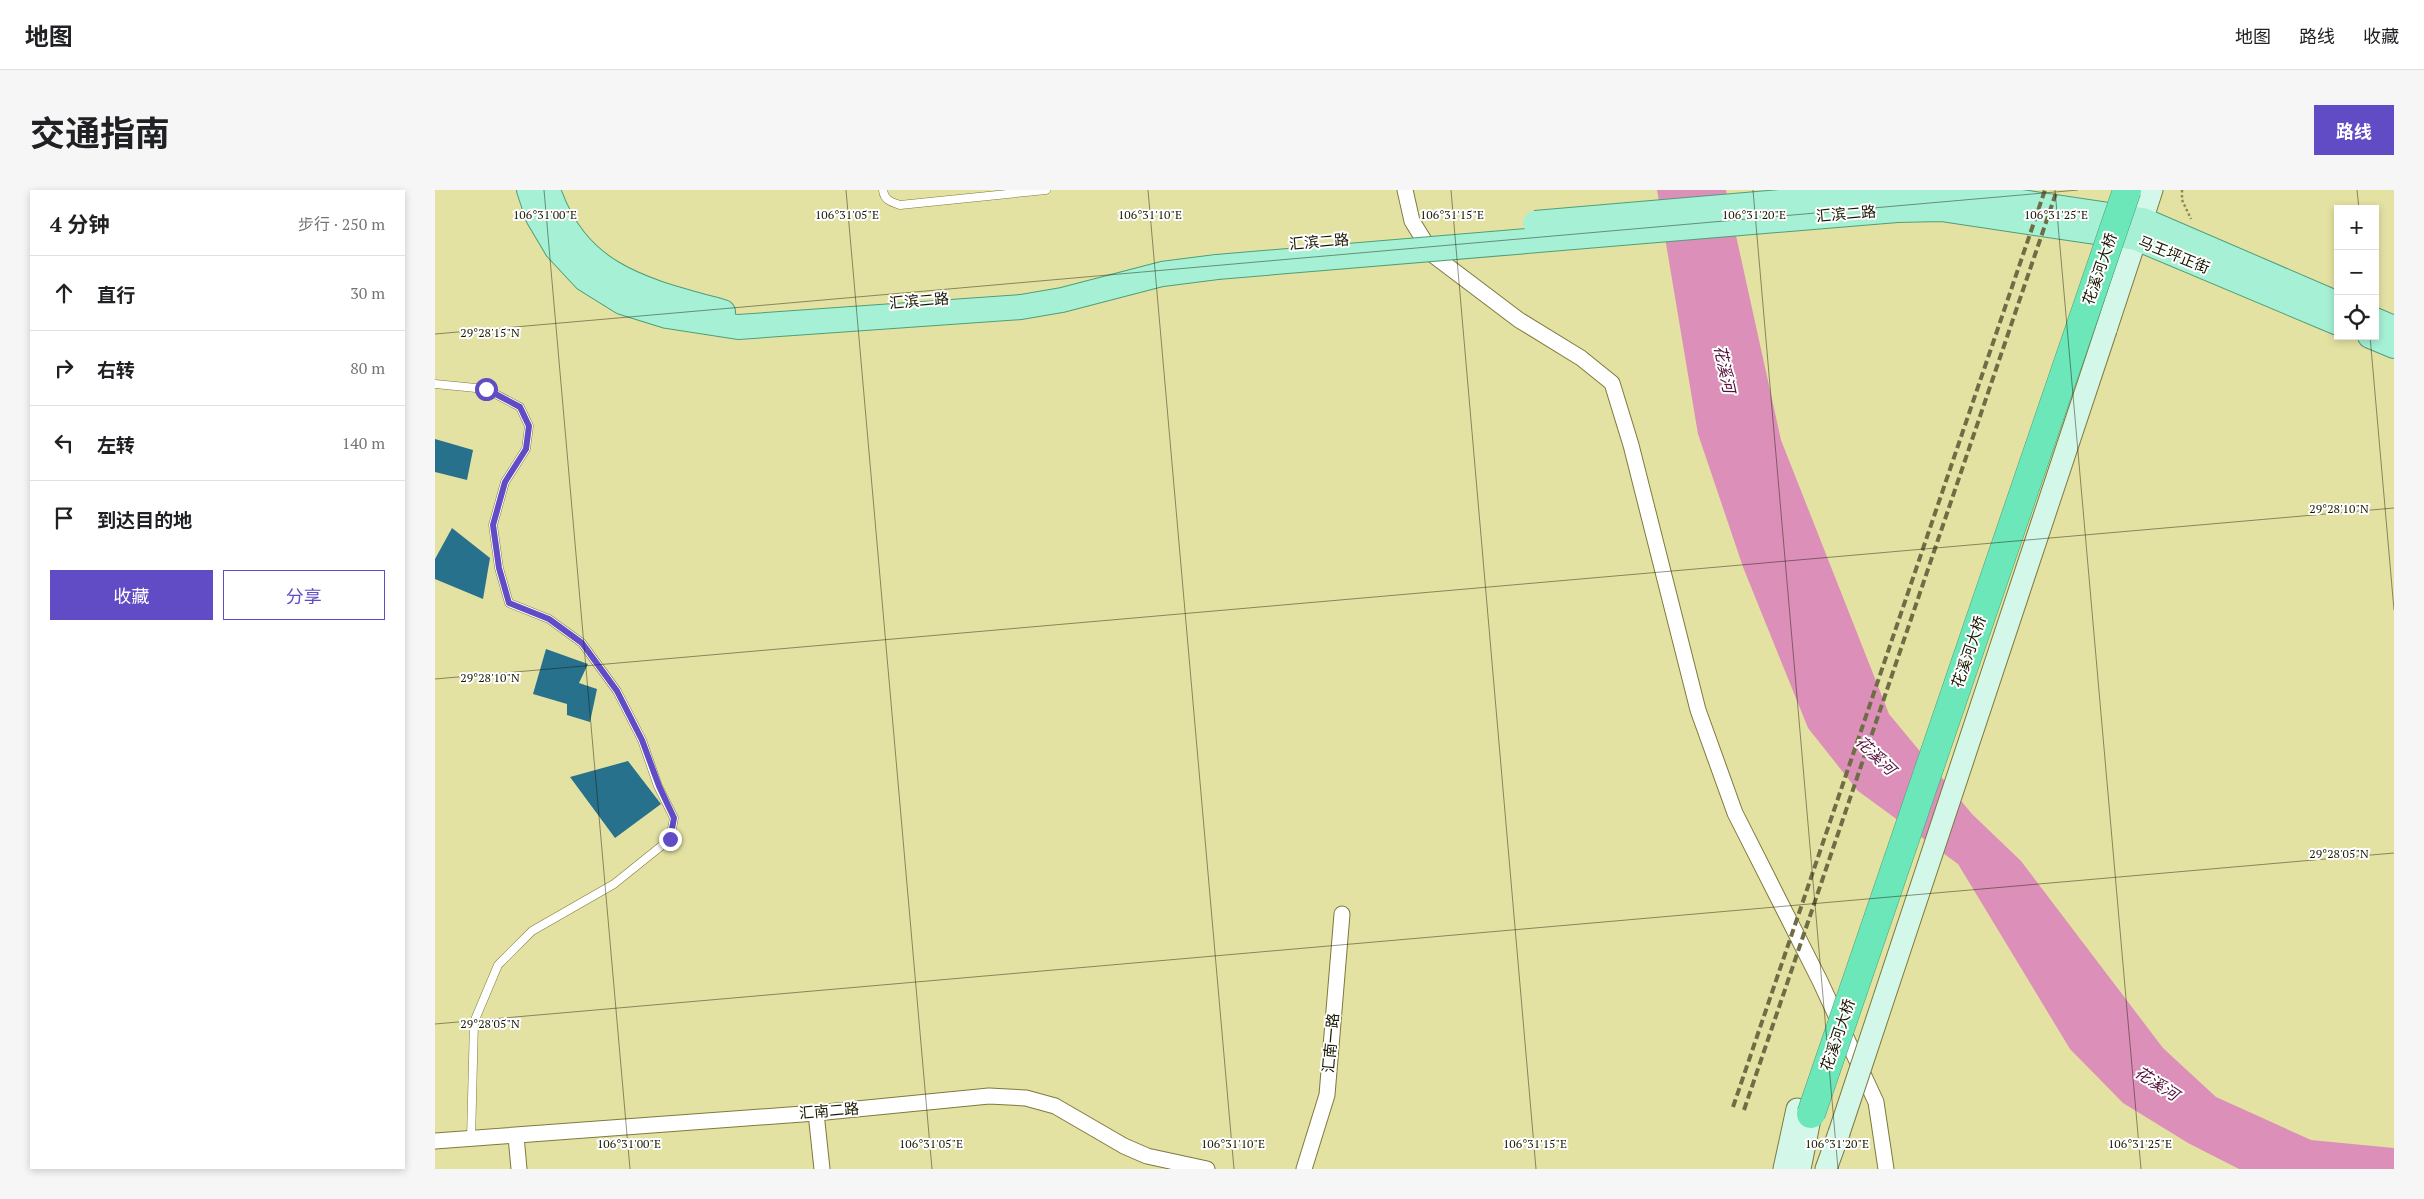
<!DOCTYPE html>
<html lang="zh">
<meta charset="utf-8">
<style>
:root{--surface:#fff;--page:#f6f6f6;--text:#202124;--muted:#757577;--line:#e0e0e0;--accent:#614cc5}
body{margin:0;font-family:"PT Serif","Noto Sans SC",serif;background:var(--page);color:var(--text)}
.controls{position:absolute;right:15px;top:15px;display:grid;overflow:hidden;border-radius:0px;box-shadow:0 2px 8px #0003}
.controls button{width:45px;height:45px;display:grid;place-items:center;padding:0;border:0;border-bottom:1px solid var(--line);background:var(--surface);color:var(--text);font:25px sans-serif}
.stop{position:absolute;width:15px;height:15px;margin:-11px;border:4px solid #614cc5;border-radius:50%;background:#fff}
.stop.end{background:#614cc5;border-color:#fff;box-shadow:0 1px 5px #0008}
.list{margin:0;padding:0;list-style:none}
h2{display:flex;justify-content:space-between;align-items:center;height:65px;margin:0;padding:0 20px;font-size:21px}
h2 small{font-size:16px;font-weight:400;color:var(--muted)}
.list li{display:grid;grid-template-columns:32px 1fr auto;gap:15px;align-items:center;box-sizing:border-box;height:75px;padding:0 20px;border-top:1px solid var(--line)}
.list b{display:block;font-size:19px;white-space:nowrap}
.list em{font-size:16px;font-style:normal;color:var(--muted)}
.actions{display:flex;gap:10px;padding:15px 20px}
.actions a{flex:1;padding:11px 0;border:1px solid var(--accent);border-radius:0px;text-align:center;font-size:18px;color:var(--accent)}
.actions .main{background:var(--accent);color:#fff}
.icon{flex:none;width:28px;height:28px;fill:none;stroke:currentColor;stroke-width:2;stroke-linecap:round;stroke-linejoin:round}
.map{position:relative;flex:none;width:1959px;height:979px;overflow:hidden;border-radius:0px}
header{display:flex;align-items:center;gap:30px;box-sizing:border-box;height:70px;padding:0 25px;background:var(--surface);border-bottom:1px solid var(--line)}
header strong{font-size:24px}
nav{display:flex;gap:28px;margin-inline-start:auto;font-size:18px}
.intro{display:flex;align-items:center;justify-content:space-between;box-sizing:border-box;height:120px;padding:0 30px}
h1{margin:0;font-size:35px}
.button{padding:12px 22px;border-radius:0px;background:var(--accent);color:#fff;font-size:18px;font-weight:700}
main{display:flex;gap:30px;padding:0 30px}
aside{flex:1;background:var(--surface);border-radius:0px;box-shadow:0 2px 8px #0003}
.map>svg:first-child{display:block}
.water{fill:#dc90b9}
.building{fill:#28718c}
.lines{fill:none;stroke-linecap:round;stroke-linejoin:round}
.lane-casing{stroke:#7d7a3d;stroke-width:9}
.street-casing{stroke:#7d7a3d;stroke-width:17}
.secondary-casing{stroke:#7d7a3d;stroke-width:23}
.primary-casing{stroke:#4e9e78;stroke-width:26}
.path{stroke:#8b8a5b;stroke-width:2.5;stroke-dasharray:2.5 2.5;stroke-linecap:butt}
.lane{stroke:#fff;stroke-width:8}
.street{stroke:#fff;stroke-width:15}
.secondary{stroke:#d3f8ea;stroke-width:21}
.primary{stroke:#a6f1d5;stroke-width:24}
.rail{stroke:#6f6d45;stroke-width:4;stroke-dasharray:8 4;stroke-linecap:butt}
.secondary-bridge-casing{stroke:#7d7a3d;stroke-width:23;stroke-linecap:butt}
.primary-bridge-casing{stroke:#4e9e78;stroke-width:26;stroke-linecap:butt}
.highway-bridge-casing{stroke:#4e9e78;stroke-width:29;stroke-linecap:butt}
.secondary-bridge{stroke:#d3f8ea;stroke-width:21}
.primary-bridge{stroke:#a6f1d5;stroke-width:24}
.highway-bridge{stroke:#6be7b9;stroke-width:28}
.route{stroke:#614cc5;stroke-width:6}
.ticks{fill:none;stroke:#181700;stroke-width:1;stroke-opacity:0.45}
.labels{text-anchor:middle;stroke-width:4;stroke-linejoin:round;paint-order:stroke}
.street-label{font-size:15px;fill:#181700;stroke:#fff}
.water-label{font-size:16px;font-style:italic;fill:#53103b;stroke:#fff}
.ticks-label{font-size:12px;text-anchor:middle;fill:#181700;stroke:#fff;stroke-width:4;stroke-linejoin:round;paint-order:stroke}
</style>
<header>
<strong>地图</strong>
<nav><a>地图</a><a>路线</a><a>收藏</a></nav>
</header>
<div class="intro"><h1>交通指南</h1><a class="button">路线</a></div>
<main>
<aside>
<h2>4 分钟<small>步行 · 250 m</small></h2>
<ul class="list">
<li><svg class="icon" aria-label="ahead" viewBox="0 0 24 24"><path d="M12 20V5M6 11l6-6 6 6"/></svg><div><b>直行</b></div><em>30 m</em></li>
<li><svg class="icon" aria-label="right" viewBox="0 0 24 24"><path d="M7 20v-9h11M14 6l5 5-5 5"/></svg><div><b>右转</b></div><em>80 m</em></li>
<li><svg class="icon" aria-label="left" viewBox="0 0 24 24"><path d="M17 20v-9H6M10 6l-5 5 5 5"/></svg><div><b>左转</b></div><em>140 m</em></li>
<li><svg class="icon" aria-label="arrive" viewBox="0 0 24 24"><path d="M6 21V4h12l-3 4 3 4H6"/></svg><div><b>到达目的地</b></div></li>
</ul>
<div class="actions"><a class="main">收藏</a><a>分享</a></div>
</aside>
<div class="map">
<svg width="1959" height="979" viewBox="0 0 1959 979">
<rect width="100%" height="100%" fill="#e4e2a2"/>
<polygon class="water" points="1222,0 1291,0 1346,250 1454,524 1537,624 1586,671 1728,858 1781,907 1876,950 1959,958 1959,979 1804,979 1753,953 1688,913 1635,859 1523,674 1423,601 1373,538 1308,377 1263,244"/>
<g class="building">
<polygon points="0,249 38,260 32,290 0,282"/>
<polygon points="17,338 55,368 48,409 0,389 0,369"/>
<polygon points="111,459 153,474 144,493 162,499 155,532 132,525 132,514 98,504"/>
<polygon points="193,571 226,614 180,648 135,587"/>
</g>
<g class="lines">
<g class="lane-casing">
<g id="lane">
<path d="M448,0C449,10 456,12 465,15L611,0"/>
<polyline points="0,194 51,199 85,217 94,236 91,259 70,292 58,335 64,378 74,413 114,429 147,453 182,501 207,550 223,596 239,628 235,649 179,694 97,741 63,775 39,832 36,949"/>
</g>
</g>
<g class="street-casing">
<g id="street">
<polyline points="970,0 977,31 998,65 1084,130 1146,168 1177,193 1196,255 1263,520 1300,623 1385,791 1441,912 1451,979"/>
<polyline points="381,923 387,979"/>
<polyline points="81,946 84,979"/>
<polyline points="0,951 381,923 554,906 591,908 620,916 689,956 712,966 772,979"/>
<polyline points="869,979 892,905 907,724"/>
</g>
</g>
<g class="secondary-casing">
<g id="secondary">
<polyline points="1671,140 1717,0"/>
<polyline points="1349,979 1362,919"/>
<polyline points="1365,979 1376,924"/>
<polyline points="1391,979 1404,943"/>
</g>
</g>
<g class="primary-casing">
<g id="primary">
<polyline points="94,0 103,27 122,59 150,89 187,112 232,126 303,137 586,117 627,110 727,84 782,77"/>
<path d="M113,0C143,87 208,100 288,122"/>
<polyline points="1462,2 1512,1 1708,30 1903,114"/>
<polyline points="1462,20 1506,19 1701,48 1903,133"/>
<polyline points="1940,130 1959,138"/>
<polyline points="1935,146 1959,156"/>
</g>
</g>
<polyline class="path" points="1747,0 1747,10 1756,29"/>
<use href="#lane" class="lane"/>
<use href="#street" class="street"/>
<use href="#secondary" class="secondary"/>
<use href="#primary" class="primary"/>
<g class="rail">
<polyline points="1298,917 1610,0"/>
<polyline points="1309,920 1622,0"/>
</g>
<g class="secondary-bridge-casing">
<polyline id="secondary-bridge" points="1404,943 1671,140"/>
</g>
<g class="primary-bridge-casing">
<g id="primary-bridge">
<polyline points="1100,33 1462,2"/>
<polyline points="782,77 1462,20"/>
</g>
</g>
<g class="highway-bridge-casing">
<polyline id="highway-bridge" points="1376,924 1692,0"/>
</g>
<use href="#secondary-bridge" class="secondary-bridge"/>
<use href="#primary-bridge" class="primary-bridge"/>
<use href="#highway-bridge" class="highway-bridge"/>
</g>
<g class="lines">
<polyline class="route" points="51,199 85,217 94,236 91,259 70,292 58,335 64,378 74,413 114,429 147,453 182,501 207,550 224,596 239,628 235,649"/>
</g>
<path class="ticks" d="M109,0L195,979M411,0L497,979M713,0L799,979M1016,0L1101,979M1318,0L1403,979M1620,0L1706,979M1922,0L1924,19M0,144L1643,0M1935,146L1959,420M0,489L1959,318M0,834L1959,663"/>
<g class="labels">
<g class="street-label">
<text transform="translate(1411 24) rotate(-5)" y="5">汇滨二路</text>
<text transform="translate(884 52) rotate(-5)" y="5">汇滨二路</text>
<text transform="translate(1739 65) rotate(22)" y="5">马王坪正街</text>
<text transform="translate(1665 79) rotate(-71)" y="5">花溪河大桥</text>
<text transform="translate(484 111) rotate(-5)" y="5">汇滨二路</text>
<text transform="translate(1534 462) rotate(-71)" y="5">花溪河大桥</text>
<text transform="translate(1403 845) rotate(-71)" y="5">花溪河大桥</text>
<text transform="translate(896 853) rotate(-85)" y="5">汇南一路</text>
<text transform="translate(394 921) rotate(-5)" y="5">汇南二路</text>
</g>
<g class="water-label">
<text transform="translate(1290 179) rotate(78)" y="6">花溪河</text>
<text transform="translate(1441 565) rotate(44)" y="6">花溪河</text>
<text transform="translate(1722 893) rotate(33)" y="6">花溪河</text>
</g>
</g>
<g class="ticks-label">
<text x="110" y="29">106°31'00"E</text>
<text x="412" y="29">106°31'05"E</text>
<text x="715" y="29">106°31'10"E</text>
<text x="1017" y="29">106°31'15"E</text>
<text x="1319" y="29">106°31'20"E</text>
<text x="1621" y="29">106°31'25"E</text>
<text x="55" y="147">29°28'15"N</text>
<text x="1904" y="323">29°28'10"N</text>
<text x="55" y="492">29°28'10"N</text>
<text x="1904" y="668">29°28'05"N</text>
<text x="55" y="838">29°28'05"N</text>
<text x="194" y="958">106°31'00"E</text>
<text x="496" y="958">106°31'05"E</text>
<text x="798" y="958">106°31'10"E</text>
<text x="1100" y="958">106°31'15"E</text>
<text x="1402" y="958">106°31'20"E</text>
<text x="1705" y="958">106°31'25"E</text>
</g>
</svg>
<div class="controls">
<button>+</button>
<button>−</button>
<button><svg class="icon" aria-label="locate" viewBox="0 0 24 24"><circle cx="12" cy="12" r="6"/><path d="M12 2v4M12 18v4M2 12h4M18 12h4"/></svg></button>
</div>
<div class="stop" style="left:51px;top:199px"></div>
<div class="stop end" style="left:235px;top:649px"></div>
</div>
</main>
